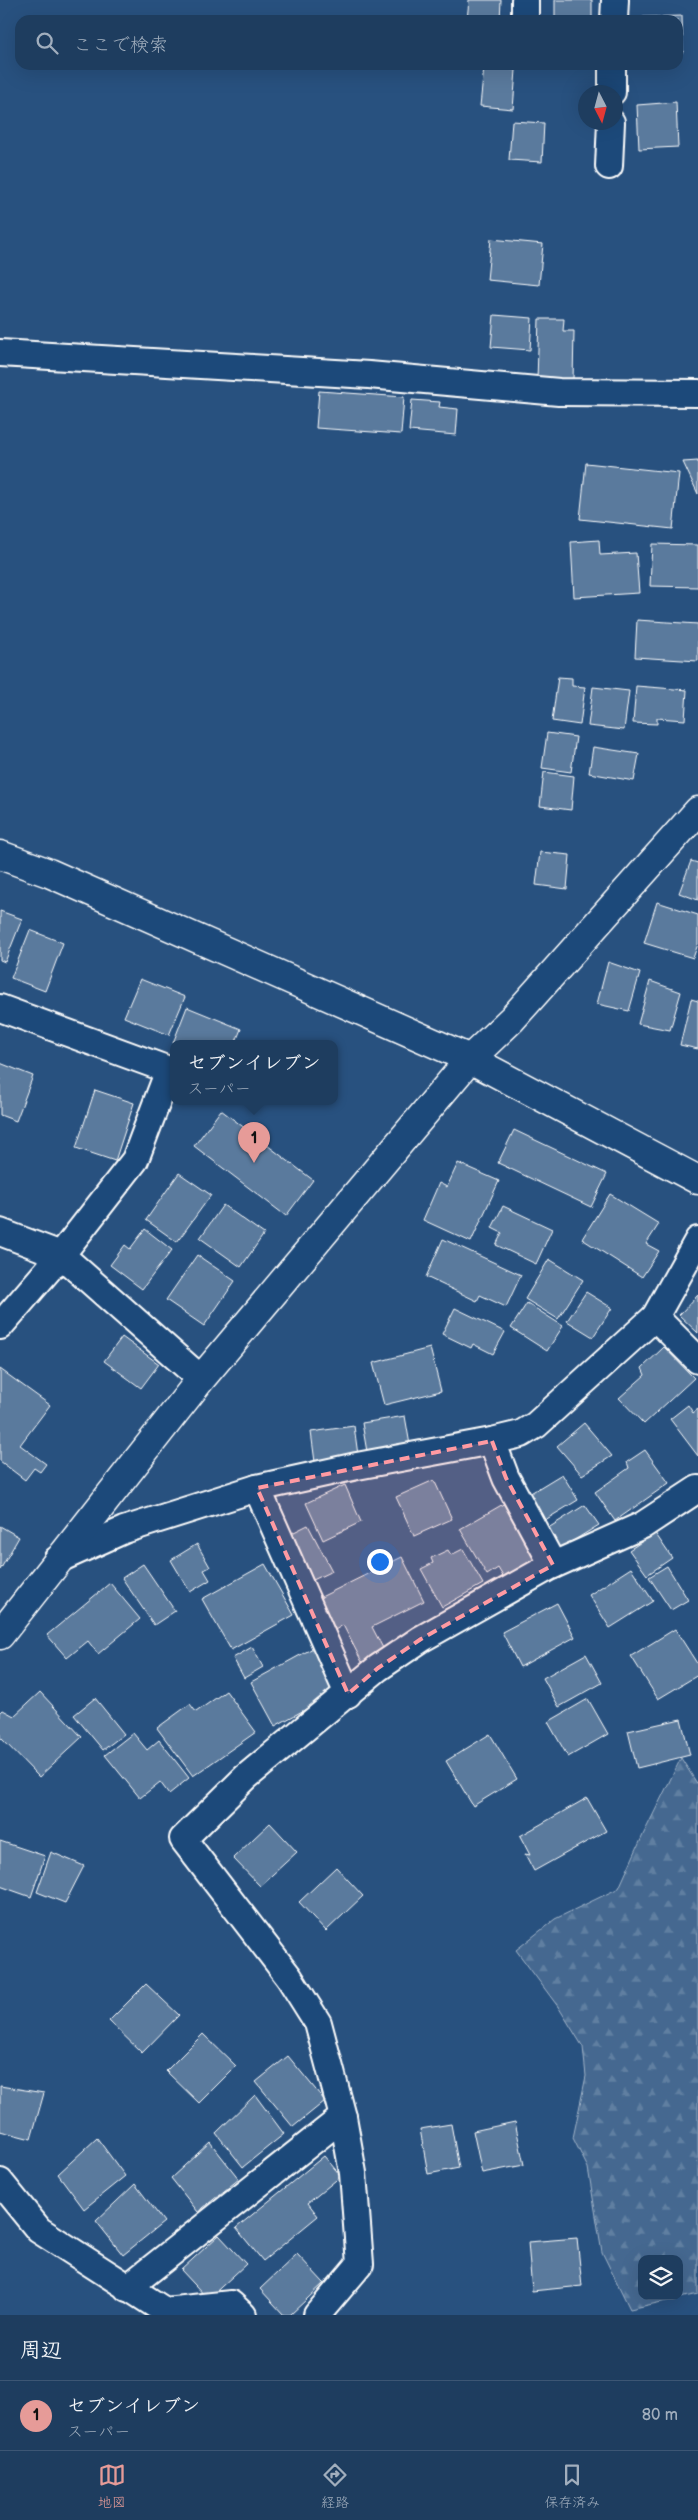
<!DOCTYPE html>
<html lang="ja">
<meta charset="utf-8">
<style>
:root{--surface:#1e3d5f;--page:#264465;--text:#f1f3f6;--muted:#a1aebd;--line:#3c5674;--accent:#e69b98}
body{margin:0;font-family:"Balsamiq Sans","Klee One",sans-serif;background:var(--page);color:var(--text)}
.controls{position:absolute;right:15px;bottom:15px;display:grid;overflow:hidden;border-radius:10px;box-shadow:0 5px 20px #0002}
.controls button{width:45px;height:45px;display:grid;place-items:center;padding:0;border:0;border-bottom:1px solid var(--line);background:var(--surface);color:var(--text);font:25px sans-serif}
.compass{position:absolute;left:578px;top:85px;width:45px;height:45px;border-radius:50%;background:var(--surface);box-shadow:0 5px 20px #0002;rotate:174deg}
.you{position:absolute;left:379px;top:1561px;width:18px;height:18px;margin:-12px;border:4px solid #fff;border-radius:50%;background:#1a73e8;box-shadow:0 0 0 8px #1a73e833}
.badge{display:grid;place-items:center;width:32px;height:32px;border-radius:50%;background:var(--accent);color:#111;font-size:16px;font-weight:700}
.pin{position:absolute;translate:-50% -41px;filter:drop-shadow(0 1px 2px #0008)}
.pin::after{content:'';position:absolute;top:26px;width:18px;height:15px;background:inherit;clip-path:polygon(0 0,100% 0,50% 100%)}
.popup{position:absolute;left:170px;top:1040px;width:168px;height:65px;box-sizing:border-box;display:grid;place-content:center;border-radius:10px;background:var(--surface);filter:drop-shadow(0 1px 4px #0005);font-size:16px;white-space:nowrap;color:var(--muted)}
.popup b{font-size:19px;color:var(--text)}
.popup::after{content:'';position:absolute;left:50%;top:100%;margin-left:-10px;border:10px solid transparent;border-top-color:var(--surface)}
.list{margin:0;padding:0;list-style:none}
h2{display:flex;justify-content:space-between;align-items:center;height:65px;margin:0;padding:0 20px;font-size:21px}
h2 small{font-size:16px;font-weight:400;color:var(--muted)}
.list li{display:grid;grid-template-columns:32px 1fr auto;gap:15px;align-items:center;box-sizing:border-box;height:70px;padding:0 20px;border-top:1px solid var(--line)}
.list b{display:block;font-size:19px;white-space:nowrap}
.list p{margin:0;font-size:16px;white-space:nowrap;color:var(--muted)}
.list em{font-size:16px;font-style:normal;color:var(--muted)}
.icon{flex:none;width:28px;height:28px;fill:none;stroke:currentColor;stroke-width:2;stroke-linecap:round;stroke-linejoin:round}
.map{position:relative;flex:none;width:698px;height:2315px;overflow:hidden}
.search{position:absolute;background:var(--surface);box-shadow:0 5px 20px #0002;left:15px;right:15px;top:15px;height:55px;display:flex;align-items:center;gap:12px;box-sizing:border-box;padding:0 18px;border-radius:15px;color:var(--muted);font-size:19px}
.sheet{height:135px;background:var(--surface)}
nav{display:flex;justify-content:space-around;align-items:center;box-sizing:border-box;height:70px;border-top:1px solid var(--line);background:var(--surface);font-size:14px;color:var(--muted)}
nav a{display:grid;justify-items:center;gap:2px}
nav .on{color:var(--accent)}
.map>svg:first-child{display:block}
.forest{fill:url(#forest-firs);stroke:#a2b4c8;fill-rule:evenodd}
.building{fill:#5a7a9d;stroke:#fff}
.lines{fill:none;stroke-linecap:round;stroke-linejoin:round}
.minor-casing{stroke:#fff;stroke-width:30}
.tertiary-casing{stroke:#fff;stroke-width:31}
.minor{stroke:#1f4a7a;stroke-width:26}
.tertiary{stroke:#1f4a7a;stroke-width:28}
.marked{fill:#ff9aa2;fill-opacity:0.2;stroke:#ff9aa2;stroke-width:4;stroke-dasharray:10 6;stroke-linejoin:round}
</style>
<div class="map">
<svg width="698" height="2315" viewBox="0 0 698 2315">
<defs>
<pattern id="forest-firs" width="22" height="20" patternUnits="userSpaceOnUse" patternTransform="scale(1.25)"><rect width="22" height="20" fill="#446890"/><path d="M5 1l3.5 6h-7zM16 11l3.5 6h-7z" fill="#607fa1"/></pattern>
</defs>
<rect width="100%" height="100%" fill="#28517f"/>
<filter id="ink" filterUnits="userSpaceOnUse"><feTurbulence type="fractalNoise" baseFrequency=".02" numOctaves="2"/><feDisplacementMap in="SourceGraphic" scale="10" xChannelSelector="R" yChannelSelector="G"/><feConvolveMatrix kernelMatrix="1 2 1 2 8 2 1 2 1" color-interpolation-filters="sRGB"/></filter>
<g filter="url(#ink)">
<path class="forest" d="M681,1758L698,1785V2294L630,2309L602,2252L588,2168L573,2138L586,2076L583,2047L559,2008L516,1950L555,1919L619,1888L643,1835ZM642,2259H679V2296H642Z"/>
<g class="building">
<polygon points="469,0 501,0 500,20 467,20"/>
<rect x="555" y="0" width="37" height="20"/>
<polygon points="682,16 683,52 678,53 678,20 643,20 643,17"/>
<polygon points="484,67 516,70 513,109 480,106"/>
<polygon points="676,102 678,147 639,149 637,105"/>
<polygon points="512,121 544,123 542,162 509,160"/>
<polygon points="491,239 543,244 539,285 487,280"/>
<polygon points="494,315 532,318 530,350 491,347"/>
<polygon points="539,319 564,319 563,331 574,331 573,380 537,380"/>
<polygon points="319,391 404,397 401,434 316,428"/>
<polygon points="412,400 440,402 439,407 458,409 456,435 409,431"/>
<polygon points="698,461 698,494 683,462"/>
<polygon points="586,463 679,473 673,529 580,519"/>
<polygon points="599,540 600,555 636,553 639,593 574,597 571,542"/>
<polygon points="652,544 698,545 698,587 650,586"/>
<polygon points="637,620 698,624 698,661 635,657"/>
<polygon points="558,677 572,678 572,686 585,687 580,725 552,721"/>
<polygon points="636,686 687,690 685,720 657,718 657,724 633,723"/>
<polygon points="593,687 629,691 624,730 588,726"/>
<polygon points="547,733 576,737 571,772 542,768"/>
<polygon points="593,747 639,754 634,781 589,773"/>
<polygon points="544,772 574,776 571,810 540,806"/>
<polygon points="540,852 570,855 567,889 536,885"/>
<polygon points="691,861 698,863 698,900 679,893"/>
<polygon points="657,902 698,915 698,944 693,958 644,943"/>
<polygon points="0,911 22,919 5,962 0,960"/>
<polygon points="30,930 63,943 45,991 11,978"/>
<polygon points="608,962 640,973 629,1011 597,1004"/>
<polygon points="140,979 185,997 169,1035 124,1017"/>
<polygon points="650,981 681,992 670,1030 638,1024"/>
<polygon points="691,999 698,1001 698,1049 680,1045"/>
<polygon points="187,1007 241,1029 235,1044 173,1043"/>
<polygon points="0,1063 33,1076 16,1121 0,1115"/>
<polygon points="95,1090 134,1103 115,1161 76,1148"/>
<polygon points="221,1110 313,1180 286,1216 194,1146"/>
<polygon points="514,1130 607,1174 591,1207 498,1163"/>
<polygon points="458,1163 499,1181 471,1242 423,1220 439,1183 447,1187"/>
<polygon points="179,1173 211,1195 177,1242 146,1220"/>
<polygon points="610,1194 659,1224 646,1244 659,1251 642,1277 582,1239"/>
<polygon points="223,1205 264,1234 241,1267 200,1238"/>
<polygon points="503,1206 552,1229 536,1264 496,1245 502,1233 492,1228"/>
<polygon points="145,1229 172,1250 142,1289 110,1265 125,1245 130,1249"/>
<polygon points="443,1239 521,1275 506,1307 480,1295 477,1301 426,1277"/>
<polygon points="197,1255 235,1281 204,1326 166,1300"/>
<polygon points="549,1259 583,1280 558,1319 525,1299"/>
<polygon points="586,1292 612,1308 593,1337 567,1321"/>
<polygon points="698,1295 698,1333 679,1315"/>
<polygon points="527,1303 563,1326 547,1351 511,1328"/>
<polygon points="455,1308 505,1332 493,1354 473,1344 471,1348 442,1334"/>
<polygon points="122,1337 159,1364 141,1388 104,1361"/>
<polygon points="664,1347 694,1378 644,1424 619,1398 645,1375 642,1368"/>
<polygon points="430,1348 441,1391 384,1405 373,1363"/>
<polygon points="0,1369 50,1405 20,1445 46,1464 40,1472 34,1468 25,1480 0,1461"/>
<polygon points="688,1405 693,1413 698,1409 698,1456 670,1419"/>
<polygon points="405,1416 410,1445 367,1452 362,1423"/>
<polygon points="584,1423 612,1456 582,1475 557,1446"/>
<polygon points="354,1426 358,1455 315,1462 311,1432"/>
<polygon points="645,1450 669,1483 615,1521 595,1492 629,1468 627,1462"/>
<polygon points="562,1474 578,1500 545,1520 529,1494"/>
<polygon points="434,1480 452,1519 414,1536 396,1497"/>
<polygon points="345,1485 361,1522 323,1540 306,1503"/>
<polygon points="505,1503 538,1559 504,1578 498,1568 487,1575 460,1529"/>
<polygon points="585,1505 599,1525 558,1550 545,1530"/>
<polygon points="308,1525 332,1571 311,1581 288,1535"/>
<polygon points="0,1526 19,1537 0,1570"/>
<polygon points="655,1533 672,1558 647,1575 629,1550"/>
<polygon points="197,1544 210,1567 204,1570 210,1580 190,1592 171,1560"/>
<polygon points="463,1549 483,1584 442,1607 421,1569 433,1563 431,1558 448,1550 451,1555"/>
<polygon points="402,1557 424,1601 372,1627 384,1650 362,1662 343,1625 335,1630 319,1598"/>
<polygon points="143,1564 175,1611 154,1625 122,1578"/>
<polygon points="265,1564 294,1615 231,1650 202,1599"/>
<polygon points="667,1566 688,1600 671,1610 649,1577"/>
<polygon points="631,1568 653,1601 610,1628 589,1595"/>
<polygon points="110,1583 140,1619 98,1654 88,1641 67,1658 47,1635"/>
<polygon points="557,1603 575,1637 520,1667 502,1632"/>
<polygon points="675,1629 698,1665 698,1675 658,1699 631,1656"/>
<polygon points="252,1647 263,1667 244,1678 233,1658"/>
<polygon points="315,1647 339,1691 275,1726 251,1682"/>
<polygon points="586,1654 602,1683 559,1707 543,1678"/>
<polygon points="226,1691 256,1732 193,1776 157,1728 190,1704 196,1712"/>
<polygon points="40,1692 82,1737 39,1777 0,1737 0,1713 3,1710 14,1716"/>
<polygon points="95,1698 124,1734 103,1750 74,1715"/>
<polygon points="588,1699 608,1734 568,1757 548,1722"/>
<polygon points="681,1719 690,1755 637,1768 628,1731"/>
<polygon points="133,1733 147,1750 159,1740 189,1778 169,1794 160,1782 140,1798 105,1755"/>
<polygon points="490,1734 517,1779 473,1806 446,1761"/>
<polygon points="587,1798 606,1831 534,1871 525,1854 530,1855 520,1836"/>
<polygon points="270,1823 297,1852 260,1886 233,1858"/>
<polygon points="0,1841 45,1856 31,1897 0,1886"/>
<polygon points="51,1852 84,1866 65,1903 37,1892"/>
<polygon points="336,1867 363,1896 326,1931 299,1902"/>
<polygon points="146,1984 179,2015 142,2053 109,2021"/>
<polygon points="203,2034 236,2066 199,2103 166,2071"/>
<polygon points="288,2056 325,2101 293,2127 256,2082"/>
<polygon points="0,2086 44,2093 31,2139 0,2131"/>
<polygon points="255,2095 284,2134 243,2167 216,2133"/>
<polygon points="515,2122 524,2165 482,2173 473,2131"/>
<polygon points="451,2124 459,2168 428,2174 420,2129"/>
<polygon points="97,2138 125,2176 84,2209 58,2174"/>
<polygon points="210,2142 239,2179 198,2212 171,2178"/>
<polygon points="324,2156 341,2176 308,2203 318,2216 263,2261 236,2228"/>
<polygon points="135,2184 164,2222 123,2255 96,2221"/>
<polygon points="219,2235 246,2264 208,2299 181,2270"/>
<polygon points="577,2238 582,2286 532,2291 528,2242"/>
<polygon points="297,2254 324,2283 290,2315 284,2315 260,2289"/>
</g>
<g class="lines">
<g class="minor-casing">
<g id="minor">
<polyline points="525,20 525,0"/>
<polyline points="614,20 615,0"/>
<polyline points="612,92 612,65"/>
<polyline points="609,166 611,122"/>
<polyline points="0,353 369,375 559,392 698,393"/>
<polyline points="0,1008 169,1070 135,1160 61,1255 201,1379"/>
<polyline points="0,1232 61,1255 0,1326"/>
<polyline points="655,1317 698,1360"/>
<polyline points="492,1441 506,1478 553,1565"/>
<polyline points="257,1488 348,1694"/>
<polyline points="57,1560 124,1530 257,1488 357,1466 492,1441 521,1434 536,1425 655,1317 698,1240"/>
<polyline points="0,2182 39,2230 165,2311 231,2304 243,2315"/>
<polyline points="127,2288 343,2117"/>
<polyline points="317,2315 360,2264 353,2173 343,2117 318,2023 289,1977 183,1839 246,1777 378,1668 421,1639 549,1567 643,1525 698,1489"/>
</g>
</g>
<g class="tertiary-casing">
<g id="tertiary">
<polyline points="0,855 49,873 470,1059 698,1180"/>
<polyline points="0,1635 201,1379 470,1059 512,1019 698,811"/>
</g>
</g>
<use href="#minor" class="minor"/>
<use href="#tertiary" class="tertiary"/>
</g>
</g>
<path class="marked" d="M492,1441L506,1478L553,1565L421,1639L378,1668L348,1694L257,1488Z"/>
</svg>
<div class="controls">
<button><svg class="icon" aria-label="layers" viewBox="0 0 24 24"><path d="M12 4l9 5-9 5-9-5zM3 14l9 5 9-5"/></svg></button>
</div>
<svg class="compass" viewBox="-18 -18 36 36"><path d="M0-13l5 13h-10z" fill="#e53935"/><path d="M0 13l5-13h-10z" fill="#a1aebd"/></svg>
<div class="you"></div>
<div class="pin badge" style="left:254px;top:1163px">1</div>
<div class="popup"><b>セブンイレブン</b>スーパー</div>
<div class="search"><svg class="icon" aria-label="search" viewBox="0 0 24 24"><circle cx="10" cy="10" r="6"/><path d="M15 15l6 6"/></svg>ここで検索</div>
</div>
<section class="sheet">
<h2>周辺<small></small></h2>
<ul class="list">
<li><span class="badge">1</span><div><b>セブンイレブン</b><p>スーパー</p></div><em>80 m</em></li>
</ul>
</section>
<nav>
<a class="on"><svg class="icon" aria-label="map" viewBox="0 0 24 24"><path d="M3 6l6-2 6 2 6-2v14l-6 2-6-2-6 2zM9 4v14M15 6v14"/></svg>地図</a>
<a><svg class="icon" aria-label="directions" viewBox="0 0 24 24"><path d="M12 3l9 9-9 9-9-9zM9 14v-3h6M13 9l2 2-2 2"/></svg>経路</a>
<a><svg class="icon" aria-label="saved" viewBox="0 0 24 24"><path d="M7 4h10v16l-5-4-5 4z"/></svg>保存済み</a>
</nav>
